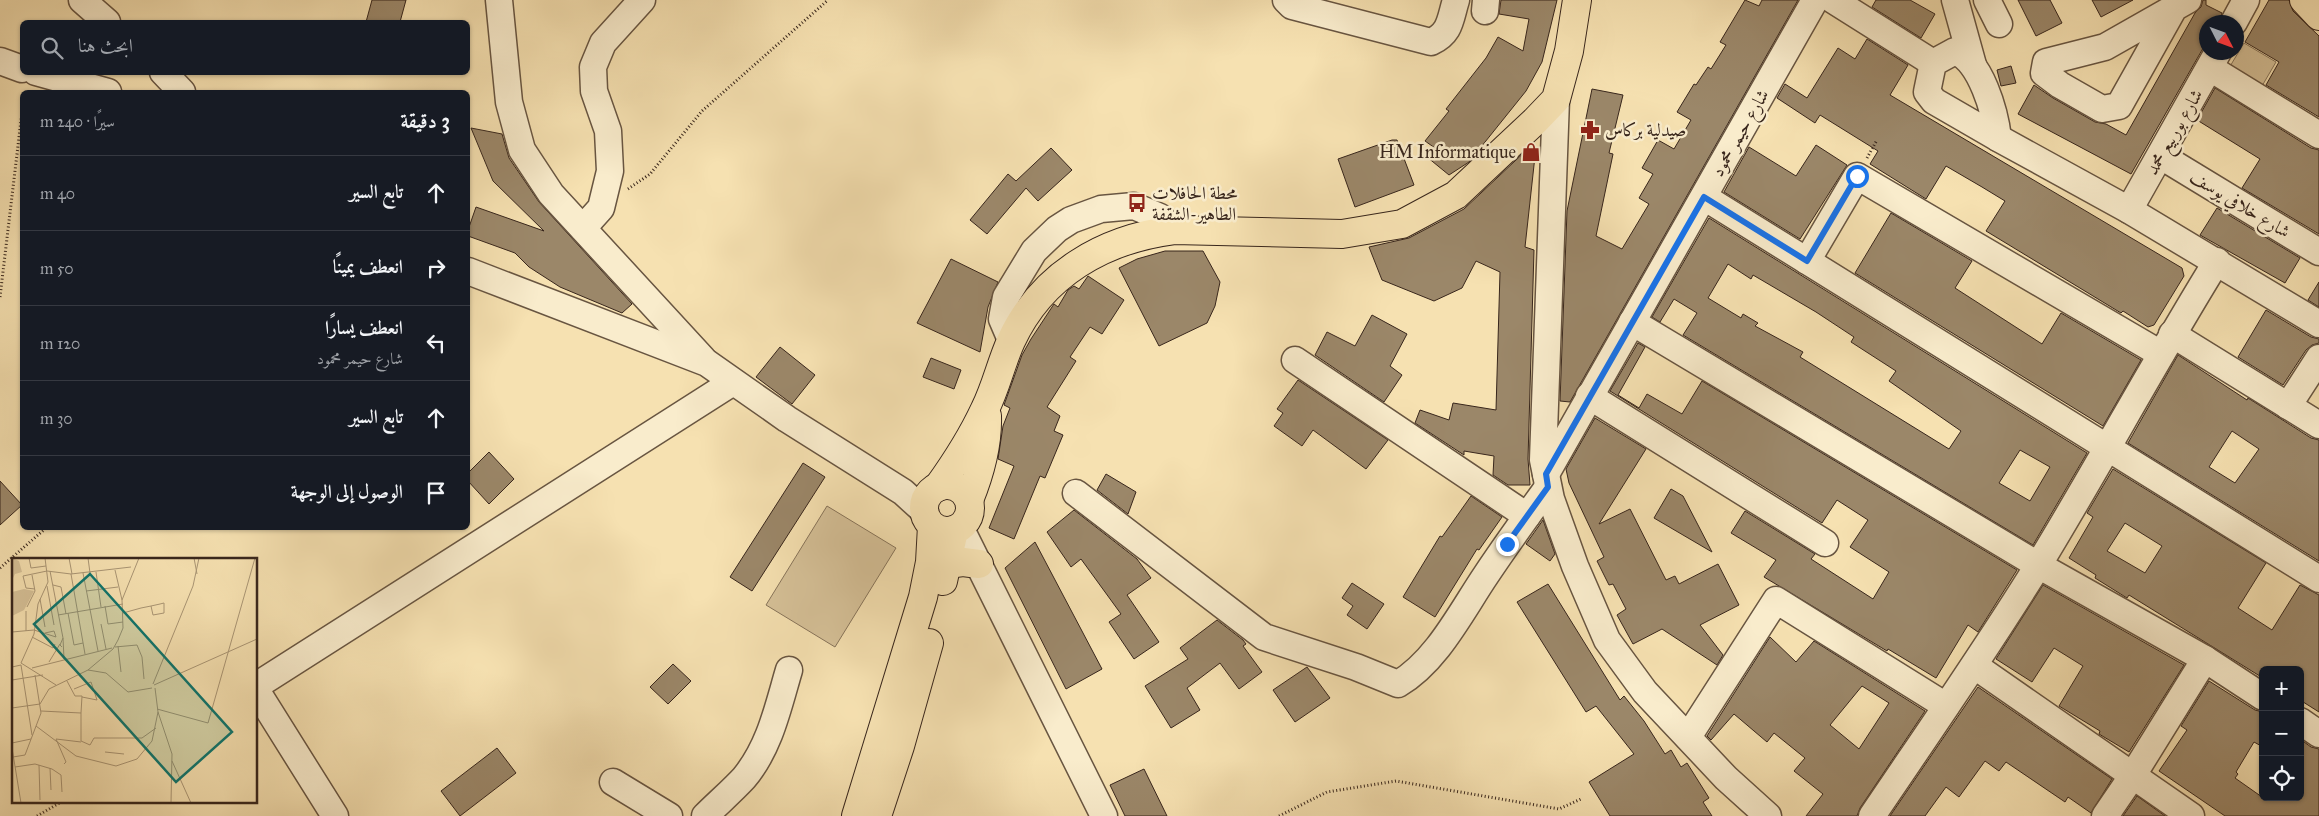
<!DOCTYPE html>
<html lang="ar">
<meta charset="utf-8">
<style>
:root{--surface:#171b24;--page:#20242c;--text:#f1f3f6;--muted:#9ea1a6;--line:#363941}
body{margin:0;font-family:"IM FELL Great Primer",Amiri,serif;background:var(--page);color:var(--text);direction:rtl}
.controls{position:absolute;right:15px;bottom:15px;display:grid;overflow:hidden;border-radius:8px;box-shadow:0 1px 4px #0004}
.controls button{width:45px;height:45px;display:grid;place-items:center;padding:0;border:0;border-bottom:1px solid var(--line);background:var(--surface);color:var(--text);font:25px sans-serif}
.compass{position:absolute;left:2199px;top:15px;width:45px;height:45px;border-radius:50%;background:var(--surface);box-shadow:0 1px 4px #0004;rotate:132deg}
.stop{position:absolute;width:15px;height:15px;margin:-11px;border:4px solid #1a73e8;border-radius:50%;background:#fff}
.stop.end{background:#1a73e8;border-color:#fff;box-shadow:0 1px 5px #0008}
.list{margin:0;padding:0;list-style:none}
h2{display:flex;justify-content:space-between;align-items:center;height:65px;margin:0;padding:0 20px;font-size:21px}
h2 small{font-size:16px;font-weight:400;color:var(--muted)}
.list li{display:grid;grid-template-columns:32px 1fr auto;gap:15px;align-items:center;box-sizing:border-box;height:75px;padding:0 20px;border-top:1px solid var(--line)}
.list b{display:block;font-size:19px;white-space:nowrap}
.list p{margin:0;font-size:16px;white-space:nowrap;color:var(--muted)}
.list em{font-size:16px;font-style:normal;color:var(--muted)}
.icon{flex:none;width:28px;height:28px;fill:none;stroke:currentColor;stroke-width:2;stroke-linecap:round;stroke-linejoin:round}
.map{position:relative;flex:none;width:2319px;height:816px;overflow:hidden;direction:ltr}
.search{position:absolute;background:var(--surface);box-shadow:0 1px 4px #0004;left:20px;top:20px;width:450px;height:55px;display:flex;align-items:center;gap:12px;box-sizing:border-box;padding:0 18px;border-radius:8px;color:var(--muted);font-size:19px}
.panel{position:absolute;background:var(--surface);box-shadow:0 1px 4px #0004;left:20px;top:90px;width:450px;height:440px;border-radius:8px;direction:rtl}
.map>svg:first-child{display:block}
.green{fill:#d6c198;stroke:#87745a}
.building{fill:#9b8769;stroke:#38261c;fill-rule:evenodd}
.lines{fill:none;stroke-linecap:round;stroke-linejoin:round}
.minor-casing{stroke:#685541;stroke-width:29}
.major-casing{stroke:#38261c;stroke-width:30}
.path{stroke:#38261c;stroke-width:3;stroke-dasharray:1 2.5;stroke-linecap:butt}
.minor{stroke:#f9eccc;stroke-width:26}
.major{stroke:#f6e1b1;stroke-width:28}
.route{stroke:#1a73e8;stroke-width:6}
.labels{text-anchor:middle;stroke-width:5;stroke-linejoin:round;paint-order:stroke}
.poi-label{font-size:18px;fill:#38261c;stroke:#f9eccc;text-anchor:start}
.street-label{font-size:18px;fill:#38261c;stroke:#f9eccc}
.inset-road{fill:none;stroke:#aa9675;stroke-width:1}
.view{fill:#0f766e;fill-opacity:0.15;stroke:#0f766e;stroke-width:2.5}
.inset-edge{fill:none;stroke:#38261c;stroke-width:2.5}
</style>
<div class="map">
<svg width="2319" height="816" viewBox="0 0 2319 816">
<rect width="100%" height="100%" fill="#f6e1b1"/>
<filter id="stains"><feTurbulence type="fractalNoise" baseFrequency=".004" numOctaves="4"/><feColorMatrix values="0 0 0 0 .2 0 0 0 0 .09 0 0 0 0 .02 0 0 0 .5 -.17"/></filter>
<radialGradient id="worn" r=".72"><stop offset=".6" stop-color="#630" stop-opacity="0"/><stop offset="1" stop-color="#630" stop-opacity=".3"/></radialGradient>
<g class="green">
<polygon points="2244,43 2276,62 2262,86 2229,68"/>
<polygon points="827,506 896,548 835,647 766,605"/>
</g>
<g class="building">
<polygon points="372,0 406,0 400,22 366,22"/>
<polygon points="1501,0 1557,0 1542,62 1526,91 1469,162 1449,175 1427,157 1435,148 1425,141 1449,111 1446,109 1486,58 1498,37 1523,51 1529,19 1499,14"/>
<polygon points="1745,0 1759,6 1762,0 1798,0 1570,402 1560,401 1567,211 1592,89 1623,95 1609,153 1613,154 1596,236 1622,249 1649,204 1639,198 1653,174 1642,168 1658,140 1674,149 1691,120 1677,112 1694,84 1696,85 1708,67 1711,69 1726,45 1720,42"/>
<polygon points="1876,0 1910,0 1935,14 1921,38 1872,7"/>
<polygon points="2018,0 2050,0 2062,23 2036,36"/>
<polygon points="2092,0 2133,0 2101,17"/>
<polygon points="2203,0 2206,0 2206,5 2222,13 2219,22 2206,22 2206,43 2131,174 2018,114 2034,85 2053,98 2095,122 2106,124 2126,135 2195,13 2201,7"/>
<polygon points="2269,0 2289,0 2293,11 2319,36 2319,117 2266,85 2279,62 2245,42"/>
<polygon points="1867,39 1908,65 1890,95 2182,268 2184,276 2154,325 2148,327 2123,311 2121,313 1986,231 2005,201 1982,187 1946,166 1926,199 1870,164 1878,151 1820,115 1815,123 1777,98 1785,84 1807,98 1838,48 1855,59"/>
<polygon points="2011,66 2016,83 2001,86 1997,70"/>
<polygon points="2215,88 2311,148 2319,150 2319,234 2242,188 2260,159 2197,120"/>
<polygon points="471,128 502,134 509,158 539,202 632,304 622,313 560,287 529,267 515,253 468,236 468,230 476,207 544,231 493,181"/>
<polygon points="1392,140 1397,140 1414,185 1355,207 1338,159"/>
<polygon points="1532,145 1536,147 1525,247 1534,250 1528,459 1530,485 1508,485 1493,475 1494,456 1464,451 1464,455 1415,423 1420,410 1449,420 1453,403 1496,410 1500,272 1476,261 1462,288 1434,301 1382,280 1369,247 1409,238 1464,209"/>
<polygon points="1816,145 1847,165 1800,239 1724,192 1749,147 1796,176"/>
<polygon points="1051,148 1072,170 1038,201 1026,188 987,234 970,220 1008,174 1016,181"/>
<polygon points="2217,208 2300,258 2285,283 2200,235"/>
<polygon points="1891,213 1972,261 1955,288 2042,344 2061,313 2141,360 2103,426 1855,273"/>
<path d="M1709,218L2087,453L2033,545L1683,335L1697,313L1674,299L1660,322L1652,317ZM1728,264L1751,279L1753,275L1816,312L1854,337L1851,342L1896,371L1889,381L1961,431L1949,449L1800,357L1803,352L1755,326L1758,323L1743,314L1741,318L1708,298ZM2020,450L2050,467L2030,501L1999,483Z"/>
<polygon points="1165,251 1203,251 1220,282 1215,306 1207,323 1159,346 1119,268 1137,259"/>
<polygon points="951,259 998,282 988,307 980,352 917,323"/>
<polygon points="1088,276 1124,300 1102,334 1090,327 1070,357 1076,361 1047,407 1060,416 1054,431 1063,435 1045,478 1040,476 1014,539 989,528 1014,466 998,459 1003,426 1010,408 1004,405 1022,355 1031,339 1054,304 1058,307 1068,290 1074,286 1079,289"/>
<polygon points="2319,282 2319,307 2308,300"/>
<polygon points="2266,310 2311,337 2319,339 2319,343 2312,345 2306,350 2283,385 2238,357"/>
<polygon points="1372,315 1407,334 1390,366 1402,375 1384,402 1315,355 1327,332 1355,346"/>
<polygon points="1638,343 1645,347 1618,395 1639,408 1647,394 1682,414 1702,381 2017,570 1978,632 1968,625 1936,678 1888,649 1887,651 1764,577 1776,560 1731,533 1745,511 1815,554 1811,559 1873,599 1889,572 1850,547 1868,520 1837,500 1822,523 1610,391"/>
<polygon points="780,347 815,375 792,404 756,377"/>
<path d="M2178,355L2247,400L2248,398L2311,438L2319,440V561L2128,443ZM2232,431L2259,449L2235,483L2209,467Z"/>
<polygon points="931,358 961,370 954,389 923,377"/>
<polygon points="1298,380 1388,440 1366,469 1313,430 1302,446 1274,426 1283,413 1277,409"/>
<polygon points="1595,418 1646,449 1599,524 1630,509 1666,580 1675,576 1679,584 1718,564 1739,605 1700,625 1723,655 1717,665 1662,629 1633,644 1617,615 1626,609 1613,584 1609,585 1597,561 1604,557 1569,483 1566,469"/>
<polygon points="489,452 514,479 489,504 468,481 468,473"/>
<polygon points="803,463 825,477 752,591 730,577"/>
<path d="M2113,469L2266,563L2238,608L2272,630L2300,585L2319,595V712L2300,700V670H2263V678L2129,595L2127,598L2095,578L2096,575L2069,558L2093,517L2087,513ZM2125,523L2162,546L2145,573L2107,551Z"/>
<polygon points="1106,474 1136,492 1128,514 1097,490"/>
<polygon points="0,481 22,505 0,525"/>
<polygon points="1671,489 1683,496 1712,552 1654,518"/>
<polygon points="1471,496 1502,517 1479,550 1477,549 1435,617 1403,597 1440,536 1442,537"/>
<polygon points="1074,510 1137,559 1151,578 1127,595 1159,642 1134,659 1109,622 1121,614 1081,559 1071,567 1047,532"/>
<polygon points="1543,520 1555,554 1550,561 1526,544"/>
<polygon points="1035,542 1102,669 1066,689 1005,568"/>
<polygon points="1352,583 1384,604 1367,629 1347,615 1353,606 1342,598"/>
<polygon points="1548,584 1620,700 1624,696 1644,721 1665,754 1671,750 1681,767 1687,763 1709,798 1703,802 1712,816 1610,816 1589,782 1634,754 1596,706 1586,712 1517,602"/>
<polygon points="2043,585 2184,665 2129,752 2099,734 2100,731 2059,706 2083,666 2054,648 2032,682 1996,659"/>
<polygon points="1217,620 1243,640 1246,644 1243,646 1262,672 1239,689 1220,663 1187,688 1200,710 1171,728 1145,686 1188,659 1180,648"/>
<path d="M1770,637L1796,662L1814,641L1925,711L1860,808L1857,816H1806L1823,794L1794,771L1805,758L1774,733L1767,742L1734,714L1711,740L1707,736ZM1862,686L1889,703L1859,749L1830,725Z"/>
<polygon points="673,664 691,681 668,704 650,687"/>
<polygon points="1307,667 1330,698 1295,722 1273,690"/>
<polygon points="2209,681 2255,710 2263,712 2263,747 2254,742 2236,772 2238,774 2235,778 2262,797 2300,797 2300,739 2311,747 2319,749 2319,816 2225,816 2159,771 2187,730 2181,726"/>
<polygon points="1978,687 2112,779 2091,813 2068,797 2065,802 2006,762 1999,771 1985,761 1959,797 1946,787 1925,816 1890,816"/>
<polygon points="497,748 516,773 460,816 441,791"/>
<polygon points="1144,769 1167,816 1125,816 1110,785"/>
<polygon points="2137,796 2165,816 2123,816"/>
</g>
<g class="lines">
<g class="minor-casing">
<g id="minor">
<polyline points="82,0 107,22"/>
<polyline points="499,0 509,102 522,150 551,194 703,359"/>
<path d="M1286,0L1292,6L1431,42C1451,33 1450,19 1456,0"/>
<polyline points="1833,0 1933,63"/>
<polyline points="1955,0 1973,65"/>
<polyline points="1987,0 1999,24"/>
<polyline points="2174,8 2119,106 2102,109 2060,85 2044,73 2046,62 2105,47 2188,0"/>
<polyline points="1485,11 1486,0"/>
<polyline points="2234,22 2246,0"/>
<path d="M1955,51C1981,61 1995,112 1998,138L1934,101L1927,92L1933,63Z"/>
<polyline points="0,61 22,69"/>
<polyline points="2210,68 2319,135"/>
<polyline points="36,72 108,92"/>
<polyline points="163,72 182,92"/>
<polyline points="1556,99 1543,460 1551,499 1575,566 1607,640 1645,692 1726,778 1768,816"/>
<polyline points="1998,138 2129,210 2319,324"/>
<polyline points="2161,156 2319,252"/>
<polyline points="1704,197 2319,579"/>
<polyline points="2129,210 2218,52"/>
<polyline points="583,228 601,208 610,171 608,131 594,91 593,67 603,43 642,0"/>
<polyline points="1807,261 1857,176 2161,354"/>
<polyline points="468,271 707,363 787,419 903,492 925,512"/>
<polyline points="1632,322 2038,565 2205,659 2263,697"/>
<polyline points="2172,334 2319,425"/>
<polyline points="1011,340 1002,319 1006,297 1034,251 1057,229 1071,220 1101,209 1134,206 1160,217 1174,230"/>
<polyline points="1295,360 1527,516"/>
<polyline points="1589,396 1825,543"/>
<polyline points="2288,406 2319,358"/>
<polyline points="1546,474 1815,0"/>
<path d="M1076,493L1264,637L1356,667L1398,684C1437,661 1461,612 1486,575C1506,545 1527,516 1548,487"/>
<polyline points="960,527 1104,816"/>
<polyline points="1975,666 2191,816"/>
<polyline points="256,686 733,382"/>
<polyline points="256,690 335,816"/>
<polyline points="2300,721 2319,734"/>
<polyline points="1688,737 1776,600 1946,706"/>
<polyline points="613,782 669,816"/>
<path d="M705,816C718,803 732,791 744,778C770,747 778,707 789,670"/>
<path d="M1872,816C1928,733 1986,650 2039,564C2100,464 2155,361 2217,261"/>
<polyline points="2105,816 2133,775 2205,659"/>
</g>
</g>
<g class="major-casing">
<g id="major">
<polyline points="2304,0 2319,16"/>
<circle cx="947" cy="508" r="23"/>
<path d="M938,487C956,462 972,437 985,409C996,387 1001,363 1011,341C1042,274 1104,239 1174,230L1342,234L1402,224L1456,195L1535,121L1556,99L1569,51L1577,0"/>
<path d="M969,500C980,473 988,446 987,416"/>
<polyline points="947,564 963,562 979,564"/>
<polyline points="943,581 954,530"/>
<polyline points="856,816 923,597 930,562 932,526"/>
<polyline points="877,816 900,746 929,643"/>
</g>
</g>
<g class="path">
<polyline points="1867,158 1877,140"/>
<polyline points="628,189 650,174 702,111 828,0"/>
<polyline points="0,297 22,112"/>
<polyline points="0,568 46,528"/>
<polyline points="37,816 61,802"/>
<polyline points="1279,816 1327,792 1396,781 1559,809 1581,799"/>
</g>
<use href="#minor" class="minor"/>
<use href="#major" class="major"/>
</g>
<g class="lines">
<polyline class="route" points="1507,544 1548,487 1546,474 1704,197 1807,261 1857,176"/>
</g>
<defs>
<g id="pharmacy-bare" transform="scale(1.5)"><path d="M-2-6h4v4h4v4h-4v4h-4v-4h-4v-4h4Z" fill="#8f2418" stroke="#f9eccc" stroke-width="2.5" paint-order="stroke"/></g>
<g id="shop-bare" transform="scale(1.5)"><path d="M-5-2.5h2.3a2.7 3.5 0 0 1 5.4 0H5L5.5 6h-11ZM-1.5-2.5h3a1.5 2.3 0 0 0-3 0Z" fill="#8f2418" stroke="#f9eccc" stroke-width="2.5" paint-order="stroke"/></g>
<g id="bus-bare" transform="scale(1.5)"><path d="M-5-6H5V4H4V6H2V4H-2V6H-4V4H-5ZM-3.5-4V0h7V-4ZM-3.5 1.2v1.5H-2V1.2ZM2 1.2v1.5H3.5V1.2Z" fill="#8f2418" stroke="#f9eccc" stroke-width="2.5" paint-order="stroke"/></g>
</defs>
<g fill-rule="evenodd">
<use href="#pharmacy-bare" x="1590" y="130"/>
<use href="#shop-bare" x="1531" y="152"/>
<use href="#bus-bare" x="1137" y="203"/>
</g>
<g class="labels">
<g class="poi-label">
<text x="1605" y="136">صيدلية بركاس</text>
<text x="1516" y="158" text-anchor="end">HM Informatique</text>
<text x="1152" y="199">محطة الحافلات<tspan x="1152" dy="21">الطاهير-الشقفة</tspan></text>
</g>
<g class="street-label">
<text transform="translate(2174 132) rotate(-60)" y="6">شارع بوربيع محمد</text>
<text transform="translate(1740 133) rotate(-60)" y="6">شارع حيمر محمود</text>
<text transform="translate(2240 204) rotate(31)" y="6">شارع خلافي يوسف</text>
</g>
</g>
<g transform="translate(12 558)">
<rect width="245" height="245" fill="#f6e1b1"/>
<path d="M0,0L7,3L10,14L3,16L0,22ZM12,31L22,33L12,52L0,58V34Z" fill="#d6c198"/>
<path class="inset-road" d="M17,0L19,10L34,8M33,0L36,24L26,46L22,76L9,105L44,127M57,0L60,16M76,0L78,15M182,0L185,16M103,12L110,42M38,13L51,80M84,14L89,49M71,15L86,93M59,16L73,96M41,27L49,29L54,56M35,28L42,67M23,31L14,30L11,18L35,13L59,16L119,9M74,33L106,29M28,41L33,69M93,48L96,66L111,64M15,49L23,33L20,17M56,55L62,87L71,85M111,55L129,50L139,48L148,46L152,45V55L141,57L139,48M46,57L111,46M89,66L94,91M14,73V53M0,74L22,72L44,79M33,75L42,73L44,79M20,79L41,90L43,86M106,88L109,114M50,89L48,87L51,80L52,101M103,89L125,87L130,99L132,121M37,104L48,86M0,109L9,107L20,177M20,110L100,90M76,112L101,91L106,82L111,70L110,42L127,0M0,122L31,117M141,126L181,28L187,0M142,127L245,81M143,130L146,154L160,196L159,245M62,131L79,124L85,142L70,139M0,150L28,146L37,131L76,112L94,115L116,134L140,130M145,151L196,165L243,0M29,153L69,155L70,138H63L55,123M69,155V183L78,187L82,180H130L144,170M24,168L64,198L104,208L125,201L140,183L146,154M0,185L19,181M0,190L9,245M93,194L112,196M1,199L13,197L29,155L23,117M160,203L179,245M52,206L54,204L44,181L69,184M27,207L28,242M3,209L23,206L40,211L49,217L50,234M38,210L39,232"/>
<path class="view" d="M78,16L220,174L164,224L22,66Z"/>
<rect width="245" height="245" class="inset-edge"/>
</g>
<rect width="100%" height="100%" filter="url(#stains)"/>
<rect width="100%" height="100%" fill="url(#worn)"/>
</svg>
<div class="controls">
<button>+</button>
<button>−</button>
<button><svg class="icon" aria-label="locate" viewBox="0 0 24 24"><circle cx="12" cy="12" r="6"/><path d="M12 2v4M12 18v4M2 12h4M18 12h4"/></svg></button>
</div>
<svg class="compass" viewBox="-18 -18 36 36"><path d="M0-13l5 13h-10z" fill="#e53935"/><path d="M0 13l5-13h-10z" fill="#9ea1a6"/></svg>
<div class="stop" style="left:1857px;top:176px"></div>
<div class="stop end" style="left:1507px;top:544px"></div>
<div class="search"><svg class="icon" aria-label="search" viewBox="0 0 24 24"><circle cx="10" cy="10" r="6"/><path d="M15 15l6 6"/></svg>ابحث هنا</div>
<section class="panel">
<h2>3 دقيقة<small>سيرًا · 240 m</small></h2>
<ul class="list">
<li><svg class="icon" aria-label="ahead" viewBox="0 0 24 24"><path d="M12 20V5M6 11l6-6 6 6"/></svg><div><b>تابع السير</b></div><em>40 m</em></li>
<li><svg class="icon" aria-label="right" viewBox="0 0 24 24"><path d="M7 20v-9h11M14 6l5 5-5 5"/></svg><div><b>انعطف يمينًا</b></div><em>50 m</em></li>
<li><svg class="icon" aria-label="left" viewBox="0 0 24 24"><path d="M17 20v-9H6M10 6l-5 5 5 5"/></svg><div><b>انعطف يسارًا</b><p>شارع حيمر محمود</p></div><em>120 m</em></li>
<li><svg class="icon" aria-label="ahead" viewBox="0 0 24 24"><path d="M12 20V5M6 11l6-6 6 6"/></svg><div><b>تابع السير</b></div><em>30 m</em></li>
<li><svg class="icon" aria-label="arrive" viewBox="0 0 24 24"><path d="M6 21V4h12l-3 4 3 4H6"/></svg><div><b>الوصول إلى الوجهة</b></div></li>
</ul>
</section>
</div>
